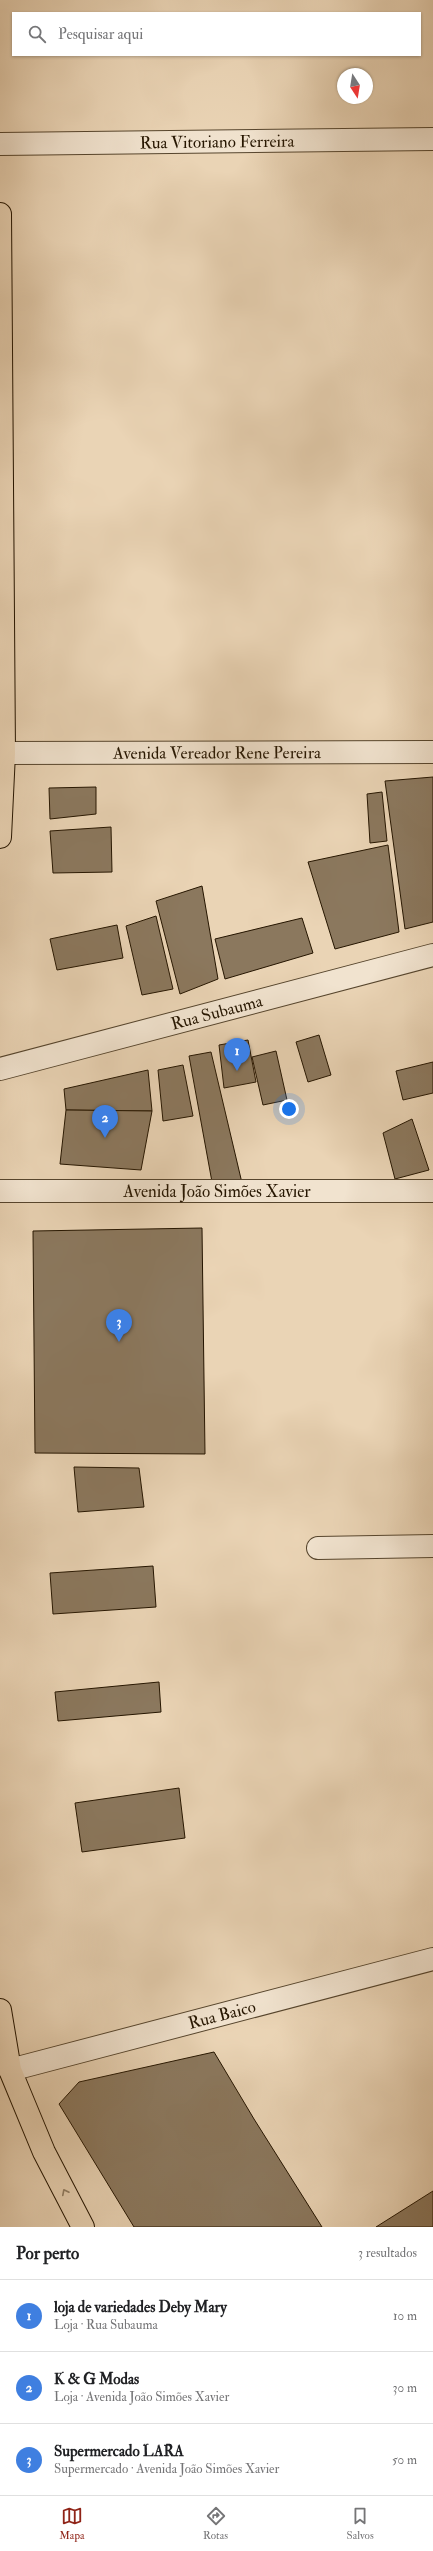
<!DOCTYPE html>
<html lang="pt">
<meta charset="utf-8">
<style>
:root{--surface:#fff;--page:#f2f2f2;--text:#202124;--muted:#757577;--line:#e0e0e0;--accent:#8f2418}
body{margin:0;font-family:"IM FELL Double Pica",serif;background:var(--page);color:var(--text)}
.compass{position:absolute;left:337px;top:68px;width:36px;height:36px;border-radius:50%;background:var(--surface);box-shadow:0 1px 3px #0004;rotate:168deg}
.you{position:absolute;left:289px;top:1109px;width:14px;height:14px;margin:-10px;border:3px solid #fff;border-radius:50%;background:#1a73e8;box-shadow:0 0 0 6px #1a73e833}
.badge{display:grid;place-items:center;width:26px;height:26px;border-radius:50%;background:var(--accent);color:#fff;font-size:13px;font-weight:700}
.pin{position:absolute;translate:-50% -33px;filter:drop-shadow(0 1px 2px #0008)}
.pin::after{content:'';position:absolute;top:21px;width:14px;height:12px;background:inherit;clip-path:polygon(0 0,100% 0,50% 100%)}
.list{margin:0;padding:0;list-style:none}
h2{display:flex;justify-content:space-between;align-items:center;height:52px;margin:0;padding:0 16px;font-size:17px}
h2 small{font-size:13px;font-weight:400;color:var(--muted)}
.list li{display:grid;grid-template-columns:26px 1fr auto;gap:12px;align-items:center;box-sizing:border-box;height:72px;padding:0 16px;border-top:1px solid var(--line)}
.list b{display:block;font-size:15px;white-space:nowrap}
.list p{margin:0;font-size:13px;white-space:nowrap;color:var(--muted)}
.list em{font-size:13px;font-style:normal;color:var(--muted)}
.icon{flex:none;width:22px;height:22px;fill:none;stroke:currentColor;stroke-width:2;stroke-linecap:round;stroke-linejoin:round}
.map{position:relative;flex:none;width:433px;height:2227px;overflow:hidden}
.search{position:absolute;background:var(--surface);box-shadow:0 1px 3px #0004;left:12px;right:12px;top:12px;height:44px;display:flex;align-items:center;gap:10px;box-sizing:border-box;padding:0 14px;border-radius:0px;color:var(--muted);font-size:15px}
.sheet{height:268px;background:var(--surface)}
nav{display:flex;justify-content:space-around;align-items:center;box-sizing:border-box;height:56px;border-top:1px solid var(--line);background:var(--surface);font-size:11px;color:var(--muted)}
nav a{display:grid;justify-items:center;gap:2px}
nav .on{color:var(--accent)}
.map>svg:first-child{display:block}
.building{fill:#8b785e;stroke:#251500}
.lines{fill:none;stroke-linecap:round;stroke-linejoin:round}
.minor-casing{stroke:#56452d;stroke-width:24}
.major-casing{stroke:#251500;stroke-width:24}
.minor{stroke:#f1e3cf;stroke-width:22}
.major{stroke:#ead4b5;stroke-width:22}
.oneway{stroke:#917e64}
.labels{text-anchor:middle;stroke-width:3;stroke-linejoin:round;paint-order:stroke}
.street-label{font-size:17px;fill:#251500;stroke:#f1e3cf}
</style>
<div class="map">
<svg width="433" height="2227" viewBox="0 0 433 2227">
<rect width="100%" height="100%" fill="#ead4b5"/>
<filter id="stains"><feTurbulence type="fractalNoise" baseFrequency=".005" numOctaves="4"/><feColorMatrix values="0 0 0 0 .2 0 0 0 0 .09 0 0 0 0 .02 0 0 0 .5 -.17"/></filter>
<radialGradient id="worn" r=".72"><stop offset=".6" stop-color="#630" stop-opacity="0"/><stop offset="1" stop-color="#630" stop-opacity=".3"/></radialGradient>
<g class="building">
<polygon points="433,777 433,922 405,929 385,781"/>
<polygon points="96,787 96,814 50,819 49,788"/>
<polygon points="382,792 387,841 370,843 367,794"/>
<polygon points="111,827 112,872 53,873 50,831"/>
<polygon points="388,845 399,932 335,949 308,862"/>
<polygon points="202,886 218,979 180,994 156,901"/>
<polygon points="156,916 173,989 142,995 126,926"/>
<polygon points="302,918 313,953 225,979 215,939"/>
<polygon points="117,925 123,958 57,970 50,939"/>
<polygon points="319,1035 331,1075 308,1082 296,1042"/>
<polygon points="248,1040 256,1082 224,1088 219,1045"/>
<polygon points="276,1051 287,1100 263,1105 252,1057"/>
<polygon points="211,1052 242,1183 212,1182 189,1056"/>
<polygon points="433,1062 433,1093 403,1100 396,1071"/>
<polygon points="183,1065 193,1116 163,1121 158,1070"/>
<polygon points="148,1070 152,1111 66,1110 64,1089"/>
<polygon points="66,1110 152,1111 141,1170 60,1164"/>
<polygon points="412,1119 429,1170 395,1179 383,1133"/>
<polygon points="202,1228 205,1454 35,1453 33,1231"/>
<polygon points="74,1467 139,1468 144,1507 78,1512"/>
<polygon points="153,1566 156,1607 53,1614 50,1573"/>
<polygon points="159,1682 161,1712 58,1721 55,1692"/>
<polygon points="179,1788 185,1838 82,1852 75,1803"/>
<polygon points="214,2052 254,2119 322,2227 134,2227 59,2104 79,2082"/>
<polygon points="433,2191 433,2227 376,2227"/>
</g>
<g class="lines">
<g class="minor-casing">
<g id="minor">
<path id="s1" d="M0,144L433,139"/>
<path id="s2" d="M0,753L433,752"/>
<path id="s3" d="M0,1069L433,955"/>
<path id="s4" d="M0,1191H433"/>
<polyline points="318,1548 433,1546"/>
<path id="s5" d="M10,2070L433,1959"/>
</g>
</g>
<g class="major-casing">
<g id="major">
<polyline points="0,214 4,753 0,837"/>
<polyline points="0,2010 10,2070 44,2152 83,2227"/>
</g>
</g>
<use href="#minor" class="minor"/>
<use href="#major" class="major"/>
</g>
<defs><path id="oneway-chevron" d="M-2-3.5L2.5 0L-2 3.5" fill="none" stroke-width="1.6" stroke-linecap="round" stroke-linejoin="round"/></defs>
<use class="oneway" href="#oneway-chevron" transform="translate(65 2192) rotate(-117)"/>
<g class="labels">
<g class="street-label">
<text dy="6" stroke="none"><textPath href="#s1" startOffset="217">Rua Vitoriano Ferreira</textPath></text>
<text dy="6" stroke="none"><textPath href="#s2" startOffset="217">Avenida Vereador Rene Pereira</textPath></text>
<text dy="6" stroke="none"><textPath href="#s3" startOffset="224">Rua Subauma</textPath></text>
<text dy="6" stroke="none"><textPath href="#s4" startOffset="217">Avenida João Simões Xavier</textPath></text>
<text dy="6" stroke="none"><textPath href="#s5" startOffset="219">Rua Baico</textPath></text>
</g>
</g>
<rect width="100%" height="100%" filter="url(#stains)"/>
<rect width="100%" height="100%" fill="url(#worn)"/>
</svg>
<svg class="compass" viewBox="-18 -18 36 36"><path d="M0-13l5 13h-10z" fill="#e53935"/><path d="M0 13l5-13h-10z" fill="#757577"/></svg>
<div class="you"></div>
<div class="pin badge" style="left:237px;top:1071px;background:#3f7fe0">1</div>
<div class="pin badge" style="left:105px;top:1138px;background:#3f7fe0">2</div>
<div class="pin badge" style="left:119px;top:1342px;background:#3f7fe0">3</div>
<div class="search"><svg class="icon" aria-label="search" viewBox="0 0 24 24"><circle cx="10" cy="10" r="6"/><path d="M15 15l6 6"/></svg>Pesquisar aqui</div>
</div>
<section class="sheet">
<h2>Por perto<small>3 resultados</small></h2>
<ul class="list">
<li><span class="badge" style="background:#3f7fe0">1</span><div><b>loja de variedades Deby Mary</b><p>Loja · Rua Subauma</p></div><em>10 m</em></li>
<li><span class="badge" style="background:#3f7fe0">2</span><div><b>K &amp; G Modas</b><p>Loja · Avenida João Simões Xavier</p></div><em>30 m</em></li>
<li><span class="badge" style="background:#3f7fe0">3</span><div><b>Supermercado LARA</b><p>Supermercado · Avenida João Simões Xavier</p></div><em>50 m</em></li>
</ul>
</section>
<nav>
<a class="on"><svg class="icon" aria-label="map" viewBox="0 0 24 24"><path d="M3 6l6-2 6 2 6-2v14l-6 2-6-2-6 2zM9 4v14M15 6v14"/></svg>Mapa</a>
<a><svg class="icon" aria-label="directions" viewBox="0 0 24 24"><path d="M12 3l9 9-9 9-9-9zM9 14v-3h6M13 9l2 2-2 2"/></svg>Rotas</a>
<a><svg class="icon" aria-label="saved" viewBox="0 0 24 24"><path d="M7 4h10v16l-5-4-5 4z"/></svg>Salvos</a>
</nav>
